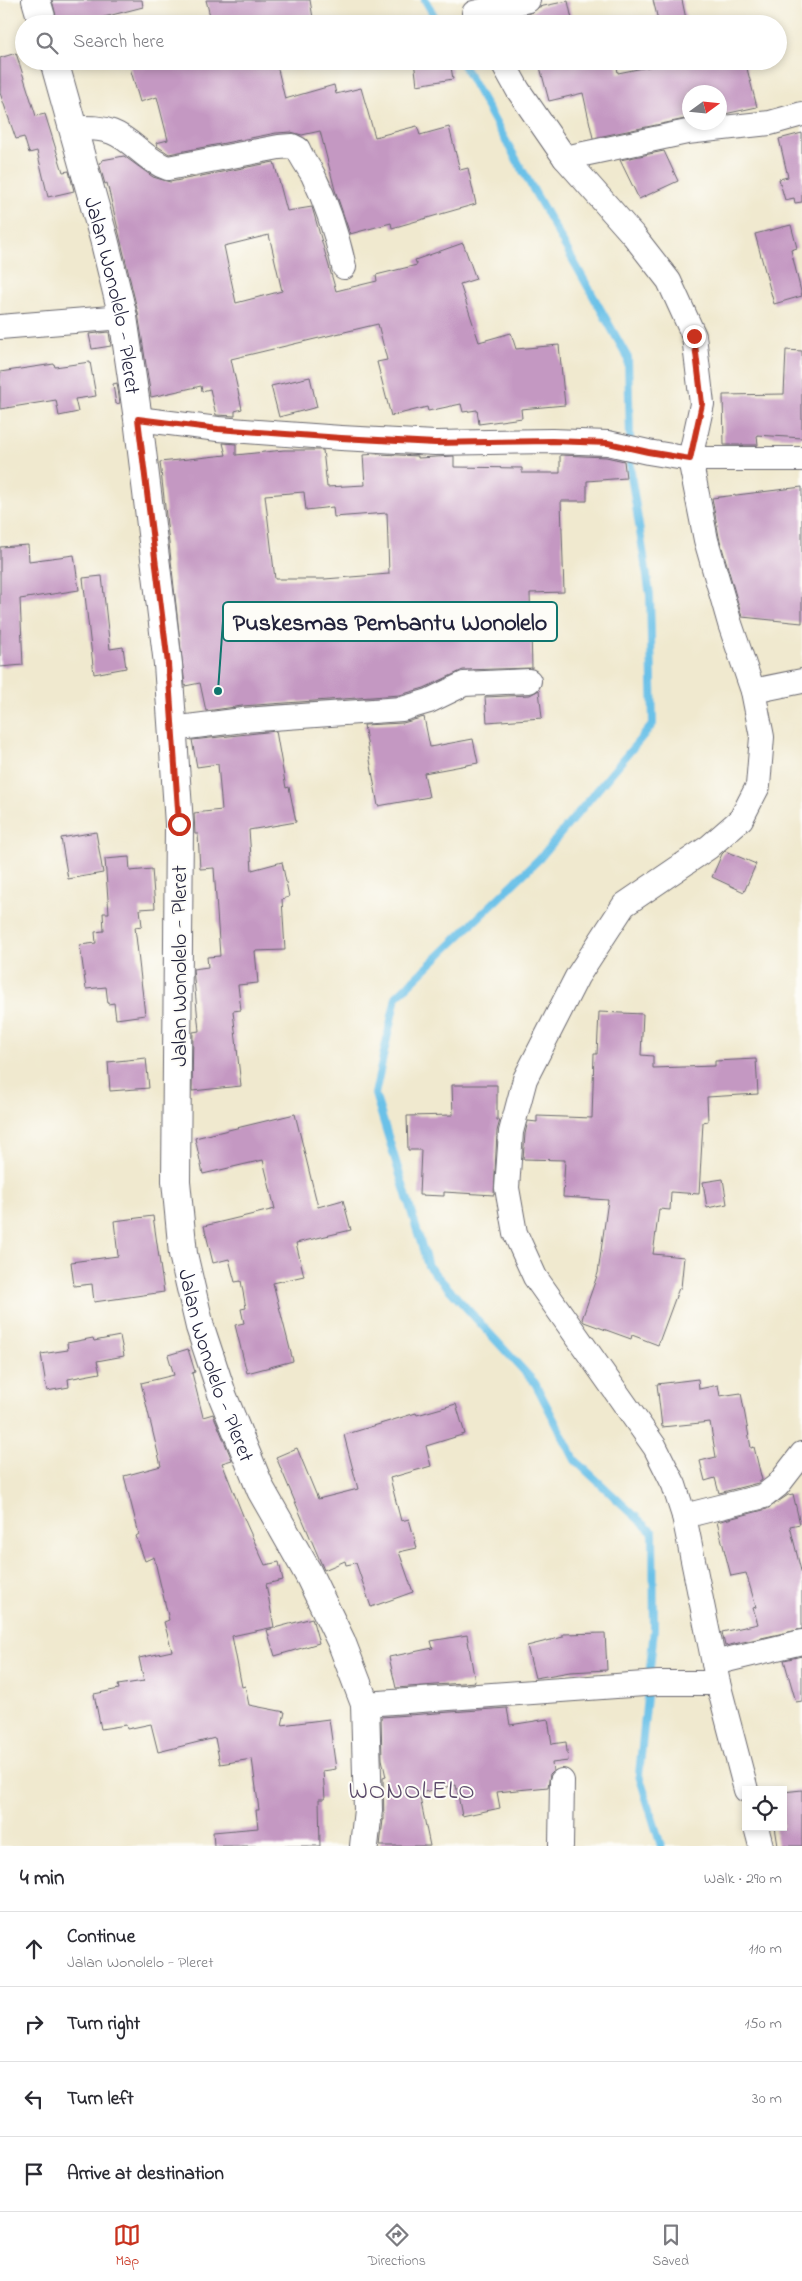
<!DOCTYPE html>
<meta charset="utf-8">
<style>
:root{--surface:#fff;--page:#f2f2f3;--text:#2b2b33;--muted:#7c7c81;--line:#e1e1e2;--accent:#c8321e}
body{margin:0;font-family:"Indie Flower",sans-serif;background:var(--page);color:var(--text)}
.controls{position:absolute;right:15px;bottom:15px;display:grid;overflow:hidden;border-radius:0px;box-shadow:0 2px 8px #0003}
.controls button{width:45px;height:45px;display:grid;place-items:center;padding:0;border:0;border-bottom:1px solid var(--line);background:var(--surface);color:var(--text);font:25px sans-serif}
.compass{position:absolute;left:682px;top:85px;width:45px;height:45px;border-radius:50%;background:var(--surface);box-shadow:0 2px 8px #0003;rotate:75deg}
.stop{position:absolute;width:15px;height:15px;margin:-11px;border:4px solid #c8321e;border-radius:50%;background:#fff}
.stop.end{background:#c8321e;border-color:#fff;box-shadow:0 1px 5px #0008}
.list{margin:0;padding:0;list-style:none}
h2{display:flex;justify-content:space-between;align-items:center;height:65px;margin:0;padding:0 20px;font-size:21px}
h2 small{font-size:16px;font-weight:400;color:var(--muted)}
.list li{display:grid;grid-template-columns:32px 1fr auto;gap:15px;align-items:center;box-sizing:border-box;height:75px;padding:0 20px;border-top:1px solid var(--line)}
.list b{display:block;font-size:19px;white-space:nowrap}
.list p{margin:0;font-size:16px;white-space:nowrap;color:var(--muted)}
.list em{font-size:16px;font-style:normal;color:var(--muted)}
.icon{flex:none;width:28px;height:28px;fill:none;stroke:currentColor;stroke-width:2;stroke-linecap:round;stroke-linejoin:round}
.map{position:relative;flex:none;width:802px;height:1846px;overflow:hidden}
.search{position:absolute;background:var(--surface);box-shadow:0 2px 8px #0003;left:15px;right:15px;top:15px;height:55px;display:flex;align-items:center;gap:12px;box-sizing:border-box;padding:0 18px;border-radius:28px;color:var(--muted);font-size:19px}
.sheet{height:365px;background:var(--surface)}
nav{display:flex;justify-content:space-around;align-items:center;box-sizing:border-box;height:70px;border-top:1px solid var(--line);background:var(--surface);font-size:14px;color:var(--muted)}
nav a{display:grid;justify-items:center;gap:2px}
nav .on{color:var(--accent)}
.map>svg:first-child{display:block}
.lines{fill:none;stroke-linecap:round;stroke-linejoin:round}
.stream{stroke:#6bc1e8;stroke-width:8}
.building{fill:#c498c2;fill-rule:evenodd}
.minor-casing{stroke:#6a686f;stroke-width:26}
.major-casing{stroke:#6a686f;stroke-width:30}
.minor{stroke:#fff;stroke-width:24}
.major{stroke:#fff;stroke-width:28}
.route{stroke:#c8321e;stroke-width:6}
.labels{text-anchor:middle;stroke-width:4;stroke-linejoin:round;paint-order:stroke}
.street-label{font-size:22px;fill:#22223b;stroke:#fdfcf7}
.quarter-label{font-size:25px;letter-spacing:1px;fill:#5b4b6a;stroke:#fdfcf7}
.leader{fill:none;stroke:#0f766e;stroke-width:2}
.callout-dot{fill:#0f766e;stroke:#fdfcf7;stroke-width:2}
.callout{fill:#fdfcf7;stroke:#0f766e;stroke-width:2}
.callout-label{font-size:24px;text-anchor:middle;font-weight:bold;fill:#22223b}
</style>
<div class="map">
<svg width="802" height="1846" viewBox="0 0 802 1846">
<rect width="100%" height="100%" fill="#fdfcf7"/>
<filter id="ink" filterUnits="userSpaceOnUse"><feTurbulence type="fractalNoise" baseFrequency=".02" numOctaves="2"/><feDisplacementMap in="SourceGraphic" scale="10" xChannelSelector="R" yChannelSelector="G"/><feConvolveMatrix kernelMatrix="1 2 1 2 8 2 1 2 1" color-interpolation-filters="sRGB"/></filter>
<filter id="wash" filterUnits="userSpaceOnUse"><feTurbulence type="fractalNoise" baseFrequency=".0096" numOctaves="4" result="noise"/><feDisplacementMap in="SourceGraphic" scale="20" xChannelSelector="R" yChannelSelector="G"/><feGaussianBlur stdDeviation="1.12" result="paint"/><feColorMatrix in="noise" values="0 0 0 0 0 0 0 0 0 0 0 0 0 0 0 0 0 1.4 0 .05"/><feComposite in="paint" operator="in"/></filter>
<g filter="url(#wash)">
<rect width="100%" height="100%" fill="#f0e9cf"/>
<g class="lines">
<g class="stream">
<polyline points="425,0 439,24"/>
<polyline points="461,61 628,358 631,475 650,595 653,724 540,858 396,997 375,1094 428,1266 535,1383 575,1460 653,1533 654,1629 639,1775 661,1846"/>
</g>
</g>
<g id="blocks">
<g class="building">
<polygon points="52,0 142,0 143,7 77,24 58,24"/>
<polygon points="206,0 310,0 314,24 212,24"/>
<polygon points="653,0 682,0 686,19 659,24"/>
<polygon points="568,1 573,24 503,24 502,20 531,13 539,7"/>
<polygon points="16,53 36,116 45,114 63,172 69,171 74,191 48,197 37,151 29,153 24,137 16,139 0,93 0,58"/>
<polygon points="128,61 276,61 285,99 334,85 336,94 361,88 375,137 417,126 420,135 449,127 460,170 468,168 476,204 392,228 391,223 350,234 335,190 320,131 302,135 291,132 276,133 169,154 157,146 156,143 168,140 157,97 140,102"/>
<polygon points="414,61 450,61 453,79 417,85"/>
<polygon points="564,61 567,65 589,61 616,61 618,73 663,64 662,61 745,61 757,107 720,115 720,92 690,92 690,118 593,138 583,93 549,101 540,67"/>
<polygon points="802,133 802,202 795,203 794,198 785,200 779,179 788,177 779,139"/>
<polygon points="664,151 678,181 639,199 620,160"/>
<path d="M124,156L153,177L170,182L274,162L287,211L312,207L336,291L377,281L376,275L417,265L415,260L463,243L476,279L460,284L479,342L511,333L516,349L559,345L565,405L521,409L522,418L479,424L477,410L463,412L461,404L428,411L427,407L391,416L377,362L387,360L378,324L231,359L242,409L235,411V416L216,415L210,389L202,391L201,386L151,397L138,313L107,183L105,184L99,163L102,162V160ZM269,235L282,291L236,303L224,246Z"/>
<polygon points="791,225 797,248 791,250 802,296 774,304 755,234"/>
<polygon points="109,332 111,346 92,349 89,334"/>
<polygon points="786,350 802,351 802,438 757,435 758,445 724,445 723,395 784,394"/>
<polygon points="90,362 96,396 75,399 78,412 59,416 56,400 0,409 0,372 54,364 55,367"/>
<polygon points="310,377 317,407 279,417 271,386"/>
<polygon points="117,383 120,403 116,404 113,384"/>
<path d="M223,443L236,444V455L284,450H323L327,487L365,485L363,455L379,454L418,456V458L454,456V467L522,468V473H560V455L606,457L624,461L626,478L587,481V501H561L564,592L530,593L532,668L463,670L424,688L400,695L242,706L206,711L200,683L185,686L160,462L226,455ZM304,492L306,510L333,507L334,517L387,513L389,574L325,579H275L265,495Z"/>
<polygon points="802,487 802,623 742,617 719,537 712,498"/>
<polygon points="28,545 29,561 74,555 79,590 20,599 23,665 0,667 0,547"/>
<polygon points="102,576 110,649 123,647 126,668 94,674 83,578"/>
<polygon points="539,690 542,718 487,722 485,697 530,695"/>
<polygon points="424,717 430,747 473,739 478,763 424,773 429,797 378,806 364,725 403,723"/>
<polygon points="276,731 286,788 289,787 296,822 249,830 252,870 282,862 289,897 282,899 285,950 255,951 258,983 238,985 241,1010 233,1011 241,1086 192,1091 193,1032 199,1031 193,969 208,967 207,957 220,956 214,868 200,869 198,834 195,834 194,813 222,810 218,764 197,767 192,740"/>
<polygon points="96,832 103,873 68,879 61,838"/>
<polygon points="725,851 756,864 744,892 712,877 722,854"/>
<polygon points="129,857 130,871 152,869 155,908 140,909 142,926 135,927 145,1015 116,1019 114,1003 108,1004 106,987 86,989 80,945 96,943 95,932 104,931 103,913 109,913 105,859"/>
<polygon points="599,1012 643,1014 641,1055 653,1056 653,1068 715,1066 715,1061 756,1059 758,1094 707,1097 708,1121 703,1122 699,1194 671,1192 670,1210 659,1209 653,1254 684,1257 681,1288 679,1288 658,1345 632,1335 631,1339 584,1322 582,1319 598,1273 608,1200 563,1197 565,1160 523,1159 525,1134 528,1121 537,1122 537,1116 592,1118 594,1054 597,1054"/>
<polygon points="146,1058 149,1088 110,1091 108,1062"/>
<polygon points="452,1085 497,1085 497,1120 500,1120 497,1131 494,1195 444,1192 444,1196 419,1195 421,1150 408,1150 407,1116 453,1115"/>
<polygon points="295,1114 318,1207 343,1200 351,1230 296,1243 304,1276 273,1283 293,1361 247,1373 235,1325 244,1323 241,1309 246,1308 241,1281 235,1282 229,1259 213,1263 204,1226 275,1209 263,1160 203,1174 195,1138"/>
<polygon points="723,1179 727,1204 707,1208 703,1182"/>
<polygon points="153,1216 164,1292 94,1302 92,1284 74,1286 71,1262 118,1256 114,1221"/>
<polygon points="120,1336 124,1356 97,1361 100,1373 68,1379 69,1387 47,1391 41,1354 68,1350 67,1343 93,1338 94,1341"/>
<polygon points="188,1349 195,1372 192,1373 203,1417 213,1414 232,1460 222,1463 246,1523 265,1565 279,1562 283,1580 266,1584 274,1627 232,1636 242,1687 245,1686 249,1705 285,1712 282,1725 329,1719 336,1769 323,1771 325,1799 319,1799 320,1846 214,1846 213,1832 258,1828 256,1810 259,1810 252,1759 220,1764 215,1738 158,1752 151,1724 127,1729 126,1725 101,1729 94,1694 119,1689 118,1685 144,1681 139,1658 172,1651 164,1622 169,1620 154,1557 145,1561 136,1536 139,1534 124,1476 161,1466 141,1383 174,1375 168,1355"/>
<polygon points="698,1379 699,1389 718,1385 720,1396 741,1393 751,1448 754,1447 762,1480 758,1483 719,1493 715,1478 705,1481 700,1461 716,1457 710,1422 662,1427 657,1384"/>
<polygon points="456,1404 465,1434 426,1446 431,1466 390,1478 401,1521 409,1519 417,1548 399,1552 413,1592 371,1607 356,1563 346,1565 345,1561 324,1570 276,1457 297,1448 318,1499 358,1489 344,1435 416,1413 417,1415"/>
<polygon points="793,1494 800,1524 790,1526 802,1575 802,1629 725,1646 722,1632 758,1624 753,1608 756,1607 746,1573 731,1576 717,1522 767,1509 788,1495"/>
<polygon points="312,1618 319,1643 275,1656 267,1630"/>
<polygon points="605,1633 607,1670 570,1672 535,1678 527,1646 563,1637 563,1634"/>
<polygon points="467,1635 475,1682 396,1688 389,1657 433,1648 431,1641"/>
<polygon points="802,1656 802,1701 796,1702 784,1660"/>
<polygon points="507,1708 510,1725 548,1719 552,1744 566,1742 568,1761 552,1763 553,1771 550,1774 548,1787 497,1792 500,1808 462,1816 456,1785 419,1793 430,1846 380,1846 383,1820 384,1820 383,1778 386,1777 382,1759 381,1717"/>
<polygon points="802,1790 802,1846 778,1846 775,1827 783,1827 783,1792"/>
</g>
</g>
</g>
<g filter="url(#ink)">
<use href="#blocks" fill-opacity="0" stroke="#6a686f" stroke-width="1"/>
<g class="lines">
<g class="minor-casing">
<g id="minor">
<polyline points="474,13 528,0"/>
<polyline points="502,61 518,90 565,158 634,236 669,281 694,336 702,404 690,459 706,540 730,624 753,691 762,737 758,786 741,819 709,847 624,905 577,977 525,1079 511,1132 507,1188 515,1233 535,1277 655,1447 674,1485 684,1516 718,1683 746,1790"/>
<path d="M73,128C86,128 99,127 112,132C133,140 146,161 168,168L279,147L292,146L298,149C302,159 308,166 313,175C327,204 337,236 344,267"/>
<polyline points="565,158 687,132 770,123 802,114"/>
<polyline points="0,327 123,317"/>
<polyline points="138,419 218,429 341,438 435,443 552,441 608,443 648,452 690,459 802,459"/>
<polyline points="753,691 802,681"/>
<polyline points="172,729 243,720 402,709 429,701 464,684 529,681"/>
<polyline points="684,1516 764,1496 778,1485 802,1454"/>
<polyline points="714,1663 802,1642"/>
<polyline points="365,1704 658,1683 718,1683"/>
<polyline points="756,1827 761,1846"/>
<polyline points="561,1846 562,1781"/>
</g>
</g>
<g class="major-casing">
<g id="major">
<polyline points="36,0 43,24"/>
<path id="s1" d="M54,61L104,239L123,317L138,419L168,664L179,824L176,1181L183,1254L200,1327L223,1397L261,1490L308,1573L341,1641L365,1704L368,1810L364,1846"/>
</g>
</g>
<use href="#minor" class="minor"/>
<use href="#major" class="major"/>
</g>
</g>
<g class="lines" filter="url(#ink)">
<polyline class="route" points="179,824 168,664 138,419 218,429 341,438 435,443 552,441 608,443 648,452 690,459 702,404 694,336"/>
</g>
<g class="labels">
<g class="street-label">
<text dy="8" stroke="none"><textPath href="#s1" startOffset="242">Jalan Wonolelo - Pleret</textPath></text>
<text transform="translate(178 966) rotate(-90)" y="8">Jalan Wonolelo - Pleret</text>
<text dy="8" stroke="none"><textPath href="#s1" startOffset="1322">Jalan Wonolelo - Pleret</textPath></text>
</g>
<g class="quarter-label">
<text x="412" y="1798">WONOLELO</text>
</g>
</g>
<path class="leader" d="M218 691L223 621"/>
<circle class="callout-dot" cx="218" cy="691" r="5"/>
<rect class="callout" x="223" y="602" width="334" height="39" rx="5"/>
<g class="callout-label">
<text x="390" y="630">Puskesmas Pembantu Wonolelo</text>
</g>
</svg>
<div class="controls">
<button><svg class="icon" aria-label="locate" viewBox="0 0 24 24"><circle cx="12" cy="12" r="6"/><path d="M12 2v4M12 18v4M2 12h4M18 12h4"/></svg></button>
</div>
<svg class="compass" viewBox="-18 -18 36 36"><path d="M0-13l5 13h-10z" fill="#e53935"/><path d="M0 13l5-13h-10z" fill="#7c7c81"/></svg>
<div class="stop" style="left:179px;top:824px"></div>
<div class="stop end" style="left:694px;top:336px"></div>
<div class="search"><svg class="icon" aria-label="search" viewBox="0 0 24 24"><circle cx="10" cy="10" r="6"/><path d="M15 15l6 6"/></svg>Search here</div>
</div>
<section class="sheet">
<h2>4 min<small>Walk · 290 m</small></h2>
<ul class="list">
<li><svg class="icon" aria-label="ahead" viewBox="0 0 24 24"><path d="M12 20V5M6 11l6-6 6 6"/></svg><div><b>Continue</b><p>Jalan Wonolelo - Pleret</p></div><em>110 m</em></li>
<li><svg class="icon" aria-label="right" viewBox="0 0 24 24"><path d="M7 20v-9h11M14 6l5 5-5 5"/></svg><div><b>Turn right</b></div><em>150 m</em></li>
<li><svg class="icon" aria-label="left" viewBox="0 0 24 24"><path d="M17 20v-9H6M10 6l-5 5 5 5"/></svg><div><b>Turn left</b></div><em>30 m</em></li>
<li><svg class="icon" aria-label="arrive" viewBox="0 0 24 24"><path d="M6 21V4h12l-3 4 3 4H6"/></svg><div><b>Arrive at destination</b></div></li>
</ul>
</section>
<nav>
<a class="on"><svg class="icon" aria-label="map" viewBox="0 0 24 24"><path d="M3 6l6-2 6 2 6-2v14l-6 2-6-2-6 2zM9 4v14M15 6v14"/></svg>Map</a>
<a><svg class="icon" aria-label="directions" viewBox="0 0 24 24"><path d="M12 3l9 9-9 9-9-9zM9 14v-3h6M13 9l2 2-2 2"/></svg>Directions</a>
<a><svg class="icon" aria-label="saved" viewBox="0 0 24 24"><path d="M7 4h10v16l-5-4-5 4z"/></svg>Saved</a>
</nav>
